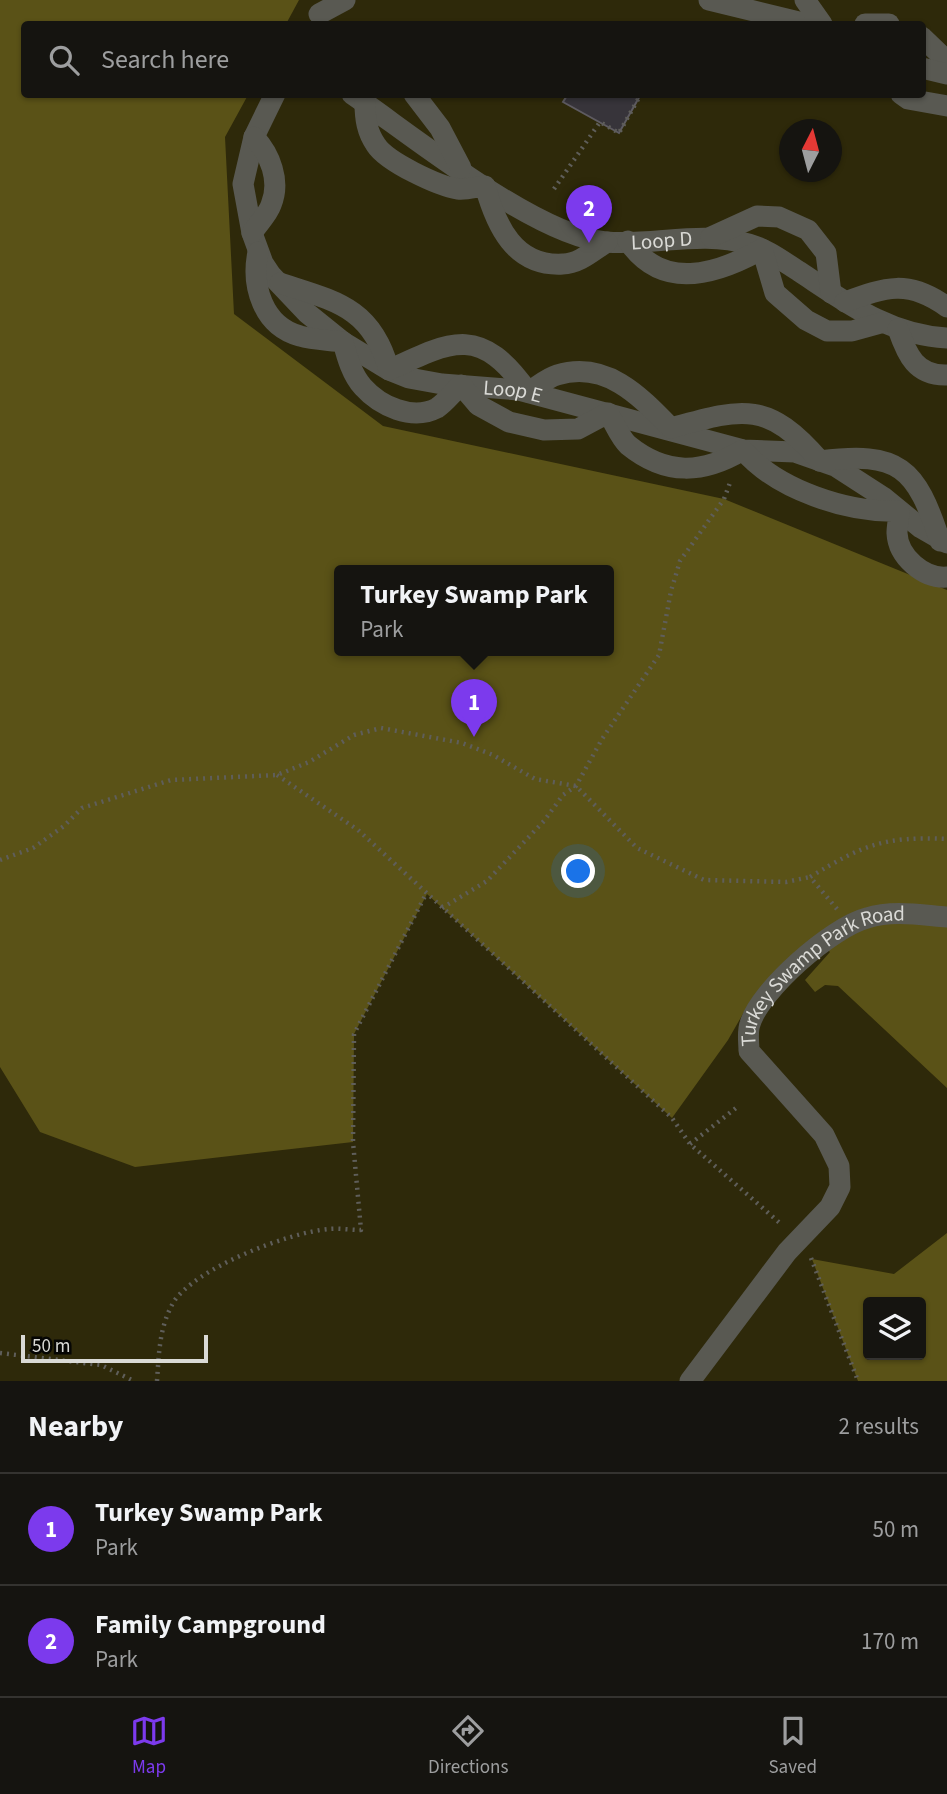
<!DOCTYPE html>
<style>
:root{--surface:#151410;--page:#1e1d19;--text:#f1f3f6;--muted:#9d9e9f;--line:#343330;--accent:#7c3aed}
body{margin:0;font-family:"Source Sans 3",sans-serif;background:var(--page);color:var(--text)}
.controls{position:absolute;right:21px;bottom:21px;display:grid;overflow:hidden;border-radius:7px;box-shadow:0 2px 5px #0004}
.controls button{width:63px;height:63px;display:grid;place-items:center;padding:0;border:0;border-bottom:2px solid var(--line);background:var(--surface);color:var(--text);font:35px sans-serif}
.compass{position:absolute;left:779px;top:119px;width:63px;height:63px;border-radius:50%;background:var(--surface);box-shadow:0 2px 5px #0004;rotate:6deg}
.scale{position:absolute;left:21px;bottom:18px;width:187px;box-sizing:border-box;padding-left:7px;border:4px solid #dadad6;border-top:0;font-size:19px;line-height:24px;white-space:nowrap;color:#dadad6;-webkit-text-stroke:5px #060604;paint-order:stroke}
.you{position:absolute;left:579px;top:872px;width:24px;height:24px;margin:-18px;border:5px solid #fff;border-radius:50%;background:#1a73e8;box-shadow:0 0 0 10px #1a73e833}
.badge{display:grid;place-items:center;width:46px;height:46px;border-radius:50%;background:var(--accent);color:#fff;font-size:23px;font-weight:700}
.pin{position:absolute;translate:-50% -58px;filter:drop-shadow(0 2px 4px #0008)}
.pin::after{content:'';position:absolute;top:37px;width:24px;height:21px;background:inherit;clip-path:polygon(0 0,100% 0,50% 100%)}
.popup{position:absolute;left:334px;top:565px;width:280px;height:91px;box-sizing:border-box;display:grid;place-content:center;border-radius:7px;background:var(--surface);filter:drop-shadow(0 2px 5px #0005);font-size:23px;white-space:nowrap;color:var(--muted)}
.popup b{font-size:26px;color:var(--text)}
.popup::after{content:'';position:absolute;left:50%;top:100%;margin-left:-14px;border:14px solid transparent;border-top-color:var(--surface)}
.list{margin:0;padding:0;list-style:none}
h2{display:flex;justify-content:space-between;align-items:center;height:91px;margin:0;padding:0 28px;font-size:30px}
h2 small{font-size:23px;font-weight:400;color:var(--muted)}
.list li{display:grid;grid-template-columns:46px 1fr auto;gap:21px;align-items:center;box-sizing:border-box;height:112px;padding:0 28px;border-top:2px solid var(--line)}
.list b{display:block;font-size:26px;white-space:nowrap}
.list p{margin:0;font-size:23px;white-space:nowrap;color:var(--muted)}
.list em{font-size:23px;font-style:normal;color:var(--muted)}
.icon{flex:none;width:38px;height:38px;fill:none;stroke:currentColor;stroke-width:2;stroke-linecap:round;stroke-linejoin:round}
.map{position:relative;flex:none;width:947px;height:1381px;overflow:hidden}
.search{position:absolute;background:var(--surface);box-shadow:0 2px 5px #0004;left:21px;right:21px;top:21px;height:77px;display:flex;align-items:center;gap:18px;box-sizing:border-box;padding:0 24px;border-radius:7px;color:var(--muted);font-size:26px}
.sheet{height:315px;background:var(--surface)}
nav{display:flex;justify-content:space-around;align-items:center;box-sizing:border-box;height:98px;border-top:2px solid var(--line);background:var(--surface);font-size:19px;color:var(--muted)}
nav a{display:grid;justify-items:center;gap:4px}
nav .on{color:var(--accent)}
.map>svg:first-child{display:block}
.green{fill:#2e290a;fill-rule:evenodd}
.forest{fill:#5a5217;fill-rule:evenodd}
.building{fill:#37343a;stroke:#5e5b61;stroke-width:2}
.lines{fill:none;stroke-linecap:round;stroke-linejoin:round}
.path{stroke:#5f5e5a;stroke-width:4.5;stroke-dasharray:2 5;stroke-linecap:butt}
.minor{stroke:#595952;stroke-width:21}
.labels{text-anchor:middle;stroke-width:5;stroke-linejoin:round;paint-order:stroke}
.street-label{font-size:21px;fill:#dadad6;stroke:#060604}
</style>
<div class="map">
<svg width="947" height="1381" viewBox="0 0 947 1381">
<rect width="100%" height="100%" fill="#1c1b16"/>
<path class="green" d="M0,0H947V1381H0ZM24,24H922V94H24ZM790,130H832V172H790ZM339,571H609V651H339ZM868,1302H921V1355H868Z"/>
<g class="forest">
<path d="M0,0H299L286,24H24V94L248,95L225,137L234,314L383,426L724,499L947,590V1088L838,986L825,985L815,992L805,980L830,952L814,937L744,1012L728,1040L672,1118L427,894L354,1034L353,1142L135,1167L40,1132L0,1067ZM339,571H609V651H339Z"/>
<path d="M947,1233V1381H858L812,1259L894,1274ZM868,1302H921V1355H868Z"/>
</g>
<polygon class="building" points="568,94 641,94 619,133 563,102"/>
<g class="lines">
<g class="path">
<polyline points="657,24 659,21"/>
<polyline points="554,189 600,122 619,133 641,94"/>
<polyline points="277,775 358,830 672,1118 690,1144 782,1225"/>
<polyline points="0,860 33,848 64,826 82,808 171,780 277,775 309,762 354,735 381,728 462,743 493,755 535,779 576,786 637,848 704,880 786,882 810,877"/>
<polyline points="442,908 487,881 544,821 563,795 576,786 602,739 659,655 671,591 680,561 724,499 731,480"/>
<path d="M837,909L810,877C863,845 884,836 947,839"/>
<polyline points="690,1144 736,1108"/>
<polyline points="811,1258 858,1381"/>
<polyline points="0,1353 101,1365 134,1381"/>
<path d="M157,1381C159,1354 159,1328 173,1303C193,1269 289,1232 329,1229C339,1228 351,1230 361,1230L353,1142L354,1034L426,894"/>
</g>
<g class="minor">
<polyline points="709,0 807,24"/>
<polyline points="805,0 822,24"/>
<polyline points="319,14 345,0"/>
<polyline points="865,24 889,24"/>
<polyline points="922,37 947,61"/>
<polyline points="922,68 947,74"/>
<path id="s1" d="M275,94L254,137L243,184L252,233L263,263L271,275L307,313L343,342L389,370L409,378L442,384L519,390L743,450L795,452L835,466L883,497L921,528L947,543"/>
<path id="s2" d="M352,94C413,136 536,236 606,242C654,246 701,230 749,244C767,249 784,262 800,272C847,303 889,335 947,338"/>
<polyline points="414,94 440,128 461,168"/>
<polyline points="901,94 908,99 947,106"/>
<path d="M365,103C365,119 367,132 376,145C387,162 438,186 458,189C466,190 476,187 485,186C496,225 514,267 563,264C579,264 594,250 607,242"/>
<path d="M252,233C258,224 268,214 271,205C281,181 270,154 254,137"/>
<polyline points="711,237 757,216 779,217 808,230 826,253 831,293"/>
<path d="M628,241C662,291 716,275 762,249L775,293L806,320L827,331H852L881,323"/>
<path d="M258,252C251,286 263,326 300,336C313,340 329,340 343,342C347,357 352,375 363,387C380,406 412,421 437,408C445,403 453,392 461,385L478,405L509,422L544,430L578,429L608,413C614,422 620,438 628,445C666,476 703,474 743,450C777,490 848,513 899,511C899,518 897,526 897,533C898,557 924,579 947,577"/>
<path d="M280,283C335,301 372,307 389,370C454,339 481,326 528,392C537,387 547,378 557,375C606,360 640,396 671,428C743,408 767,400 820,461C899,451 916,467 940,541L943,538"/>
<path d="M845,302C886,287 908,279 947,307"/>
<path d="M898,329C907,355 916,376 947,375"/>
<path id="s3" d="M690,1381L787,1252L830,1207L840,1187L839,1166L824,1135L749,1051C749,1043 747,1032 750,1024C760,990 832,927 867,918C892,910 921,915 947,917"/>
</g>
</g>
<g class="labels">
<g class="street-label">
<text dy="7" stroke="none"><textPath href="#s2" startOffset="352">Loop D</textPath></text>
<text dy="7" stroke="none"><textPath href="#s1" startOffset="471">Loop E</textPath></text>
<text dy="7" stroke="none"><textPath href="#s3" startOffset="530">Turkey Swamp Park Road</textPath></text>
</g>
</g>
</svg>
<div class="controls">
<button><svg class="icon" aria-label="layers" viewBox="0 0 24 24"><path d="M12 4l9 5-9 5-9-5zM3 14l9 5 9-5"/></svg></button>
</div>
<svg class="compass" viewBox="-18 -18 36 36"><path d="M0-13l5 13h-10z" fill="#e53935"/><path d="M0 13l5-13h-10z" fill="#9d9e9f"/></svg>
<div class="scale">50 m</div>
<div class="you"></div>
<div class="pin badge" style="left:474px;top:737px">1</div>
<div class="popup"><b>Turkey Swamp Park</b>Park</div>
<div class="pin badge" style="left:589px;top:243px">2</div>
<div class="search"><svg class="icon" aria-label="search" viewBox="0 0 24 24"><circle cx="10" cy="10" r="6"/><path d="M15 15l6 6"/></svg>Search here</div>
</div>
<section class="sheet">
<h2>Nearby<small>2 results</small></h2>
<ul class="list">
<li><span class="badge">1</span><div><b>Turkey Swamp Park</b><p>Park</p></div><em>50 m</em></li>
<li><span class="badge">2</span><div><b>Family Campground</b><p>Park</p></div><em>170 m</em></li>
</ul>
</section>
<nav>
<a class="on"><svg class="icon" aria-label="map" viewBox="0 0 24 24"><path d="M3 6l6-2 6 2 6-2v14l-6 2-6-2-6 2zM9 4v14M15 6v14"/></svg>Map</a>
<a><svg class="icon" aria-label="directions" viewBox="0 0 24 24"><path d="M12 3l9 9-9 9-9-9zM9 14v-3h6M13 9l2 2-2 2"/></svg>Directions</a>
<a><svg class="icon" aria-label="saved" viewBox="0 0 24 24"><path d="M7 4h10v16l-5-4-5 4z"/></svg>Saved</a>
</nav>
